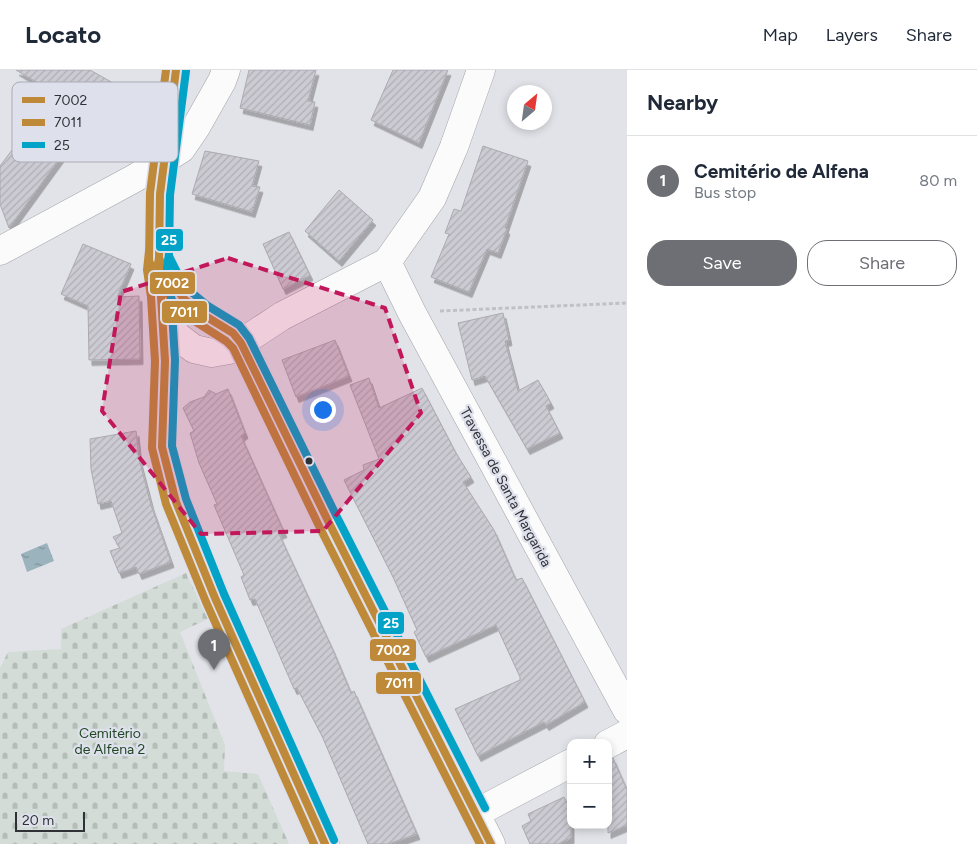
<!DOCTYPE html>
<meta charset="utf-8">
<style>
:root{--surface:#fff;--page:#f2f2f3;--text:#1f2937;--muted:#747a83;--line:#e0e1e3;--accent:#6e6f74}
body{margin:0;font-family:Figtree,sans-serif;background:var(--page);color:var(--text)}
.controls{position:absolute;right:15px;bottom:15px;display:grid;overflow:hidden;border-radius:10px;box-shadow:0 2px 8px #0003}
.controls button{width:45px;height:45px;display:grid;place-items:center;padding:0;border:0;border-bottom:1px solid var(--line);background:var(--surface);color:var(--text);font:25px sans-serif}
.compass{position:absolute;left:507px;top:15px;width:45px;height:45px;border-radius:50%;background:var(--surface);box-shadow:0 2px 8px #0003;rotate:29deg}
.scale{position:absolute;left:15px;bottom:12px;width:70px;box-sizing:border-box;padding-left:5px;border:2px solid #303136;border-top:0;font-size:14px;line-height:18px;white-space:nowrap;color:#303136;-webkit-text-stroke:4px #dee1ec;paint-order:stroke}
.you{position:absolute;left:322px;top:339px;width:18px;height:18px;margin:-12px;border:4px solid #fff;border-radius:50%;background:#1a73e8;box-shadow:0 0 0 8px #1a73e833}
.badge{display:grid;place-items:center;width:32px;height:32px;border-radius:50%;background:var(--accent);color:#fff;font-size:16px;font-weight:700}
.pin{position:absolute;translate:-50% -41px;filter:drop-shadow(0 1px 2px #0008)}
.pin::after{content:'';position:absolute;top:26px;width:18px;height:15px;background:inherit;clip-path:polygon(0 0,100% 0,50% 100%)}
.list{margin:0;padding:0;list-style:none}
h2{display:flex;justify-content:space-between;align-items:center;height:65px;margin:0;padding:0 20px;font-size:21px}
h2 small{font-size:16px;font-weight:400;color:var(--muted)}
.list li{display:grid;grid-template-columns:32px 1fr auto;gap:15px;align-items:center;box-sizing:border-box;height:90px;padding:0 20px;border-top:1px solid var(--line)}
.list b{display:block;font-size:19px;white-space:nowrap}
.list p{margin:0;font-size:16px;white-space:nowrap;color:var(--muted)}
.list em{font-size:16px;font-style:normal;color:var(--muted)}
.actions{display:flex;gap:10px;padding:15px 20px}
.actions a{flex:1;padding:11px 0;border:1px solid var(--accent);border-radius:20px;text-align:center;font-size:18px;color:var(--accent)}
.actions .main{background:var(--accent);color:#fff}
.map{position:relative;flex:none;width:627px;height:774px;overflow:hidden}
header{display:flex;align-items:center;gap:30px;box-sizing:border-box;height:70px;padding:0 25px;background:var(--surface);border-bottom:1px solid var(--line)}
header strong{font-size:24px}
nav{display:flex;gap:28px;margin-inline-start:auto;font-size:18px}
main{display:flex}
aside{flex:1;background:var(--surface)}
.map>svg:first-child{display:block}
.cemetery{fill:url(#cemetery-stones)}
.water{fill:url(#water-ripples)}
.building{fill:url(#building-hatch);stroke:#abaaaf;filter:url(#shadow)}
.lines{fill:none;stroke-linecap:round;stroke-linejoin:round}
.minor-casing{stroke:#a2a3a7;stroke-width:29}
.path{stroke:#c0c1c4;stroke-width:3;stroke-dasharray:4 2.5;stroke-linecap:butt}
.minor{stroke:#fbfbfc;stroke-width:28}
.bus-1-casing{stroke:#dee1ec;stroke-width:11}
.bus-2-casing{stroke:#dee1ec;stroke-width:11}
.bus-3-casing{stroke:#dee1ec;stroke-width:11}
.bus-1{stroke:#be8a3a;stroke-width:8}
.bus-2{stroke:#be8a3a;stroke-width:8}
.bus-3{stroke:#02a3c6;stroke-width:8}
.marked{fill:#c2185b;fill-opacity:0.2;stroke:#c2185b;stroke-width:4;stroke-dasharray:10 6;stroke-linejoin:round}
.bus-dot{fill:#303136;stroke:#dee1ec;stroke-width:2}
.labels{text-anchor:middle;stroke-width:4.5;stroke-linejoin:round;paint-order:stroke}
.street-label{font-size:14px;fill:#303136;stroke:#dee1ec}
.park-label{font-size:14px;fill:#204623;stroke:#dee1ec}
.key{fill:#dee1ec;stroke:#aaacb5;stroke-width:1}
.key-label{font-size:14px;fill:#303136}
.line-badge{stroke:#dee1ec;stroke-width:2}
.badge-label{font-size:14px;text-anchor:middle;font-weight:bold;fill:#fff}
</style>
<header>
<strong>Locato</strong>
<nav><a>Map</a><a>Layers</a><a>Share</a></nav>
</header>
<main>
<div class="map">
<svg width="627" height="774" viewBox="0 0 627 774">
<defs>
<pattern id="cemetery-stones" width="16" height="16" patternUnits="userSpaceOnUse" patternTransform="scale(1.25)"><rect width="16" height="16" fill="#d3dcd6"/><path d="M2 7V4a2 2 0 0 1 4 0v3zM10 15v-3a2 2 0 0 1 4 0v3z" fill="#b5bdb8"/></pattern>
<pattern id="water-ripples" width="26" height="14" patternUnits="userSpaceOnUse" patternTransform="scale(1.25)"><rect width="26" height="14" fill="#9ab3bd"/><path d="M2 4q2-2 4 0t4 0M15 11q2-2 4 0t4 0" fill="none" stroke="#7e929a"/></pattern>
<pattern id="building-hatch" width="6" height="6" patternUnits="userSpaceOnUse" patternTransform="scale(1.25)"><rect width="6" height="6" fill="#cccad2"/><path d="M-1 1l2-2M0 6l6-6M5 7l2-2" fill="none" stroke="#b0aeb5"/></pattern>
<filter id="shadow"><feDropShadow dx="3" dy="5.5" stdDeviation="0" flood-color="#0004"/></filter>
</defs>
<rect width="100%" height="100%" fill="#e2e3e8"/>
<polygon class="cemetery" points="186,503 208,549 180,562 225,675 224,701 258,704 289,774 0,774 0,598 8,582 61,579 61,559"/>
<polygon class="water" points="47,473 54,491 27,502 21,484"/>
<g class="building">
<polygon points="16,0 90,0 140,28 122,64 91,45 9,158 0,134 0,96 55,23"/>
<polygon points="249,0 316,0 308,31 315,32 310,55 240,38"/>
<polygon points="393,0 448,0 419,73 371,50"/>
<polygon points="483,76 528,91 505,158 507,159 498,183 487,179 469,222 431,207 449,164 445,163 454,139 461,141"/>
<polygon points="205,81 259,91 252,116 260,117 252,142 192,124"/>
<polygon points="339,120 373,150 339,191 305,161"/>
<polygon points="289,162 310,205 283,219 263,174"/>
<polygon points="83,174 131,194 117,227 139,226 140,289 89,290 88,236 61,224"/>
<polygon points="503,243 509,270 505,271 518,321 538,310 551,333 546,336 560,363 527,379 485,306 472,310 458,253"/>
<polygon points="335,270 349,306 296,327 282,290"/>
<polygon points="369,308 379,338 422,318 456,383 471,407 463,412 494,460 516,510 522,508 585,632 546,655 544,652 478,686 455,639 520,610 520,607 496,555 426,587 414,562 417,560 393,507 344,410 364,400 363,395 379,389 350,315"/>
<polygon points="228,319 245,363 241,366 284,462 279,464 332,578 351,623 354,621 417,764 388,774 368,774 322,666 297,618 294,619 255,529 250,530 241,507 244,505 214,435 217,434 199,393 190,363 194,361 183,338 190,332 204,327 209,320 216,324"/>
<polygon points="136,361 139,389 151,435 171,492 139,504 136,497 119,503 110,481 120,478 113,467 122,463 111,431 98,434 91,399 90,369"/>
<polygon points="613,688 627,720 627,755 608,763 608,689"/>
<polygon points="564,727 571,740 571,768 558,774 530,774 522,756 531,751 528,744"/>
</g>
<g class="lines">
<g class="minor-casing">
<g id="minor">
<polyline points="176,0 160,124 159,188 168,207 183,228 202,244 233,263 241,273 328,451 491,774"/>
<polyline points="0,181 135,108 181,79 196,57 222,11 226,0"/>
<polyline points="387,192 412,243 627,640"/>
<polyline points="157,196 164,253 165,291 162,377 176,432 215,528 325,774"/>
<polyline points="163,244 177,266 194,279 212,283 229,280 241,273 282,246 387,192 432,128 454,77 481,0"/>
<polyline points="608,674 627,664"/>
<polyline points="476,743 571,693"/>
</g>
</g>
<polyline class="path" points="440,241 627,233"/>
<use href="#minor" class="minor"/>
<g class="bus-1-casing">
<g id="bus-1">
<polyline points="176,0 160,124 159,188 168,207 183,228 202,244 233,263 241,273 328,451 491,774"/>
<polyline points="159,188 157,199 161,226 165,291 162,377 176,432 215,528 325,774"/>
</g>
</g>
<g class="bus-2-casing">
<g id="bus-2">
<polyline points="166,0 150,123 149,191 159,212 176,235 196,252 226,271 233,278 319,456 480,774"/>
<polyline points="149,181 147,200 151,227 155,291 152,378 166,434 206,532 314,774"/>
</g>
</g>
<g class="bus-3-casing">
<g id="bus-3">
<polyline points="186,1 170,125 169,186 177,202 190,221 208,236 239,255 249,268 337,447 485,738"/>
<polyline points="169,183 167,199 171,225 175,290 172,376 186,429 224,524 334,770"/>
</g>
</g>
<use href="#bus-1" class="bus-1"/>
<use href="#bus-2" class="bus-2"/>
<use href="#bus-3" class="bus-3"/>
</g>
<path class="marked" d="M228,188L385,238L421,343L323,461L201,464L102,341L121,222Z"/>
<circle class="bus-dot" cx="309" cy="391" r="4.5"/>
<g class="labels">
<g class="street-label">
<text transform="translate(506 417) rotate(62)" y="5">Travessa de Santa Margarida</text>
</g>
<g class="park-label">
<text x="110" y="668">Cemitério<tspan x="110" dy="16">de Alfena 2</tspan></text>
</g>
</g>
<rect x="12" y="12" width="166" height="80" rx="8" class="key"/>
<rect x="22" y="27" width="23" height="6" fill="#be8a3a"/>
<rect x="22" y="49" width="23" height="7" fill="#be8a3a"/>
<rect x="22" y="72" width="23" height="6" fill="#02a3c6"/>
<g class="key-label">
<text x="54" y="35">7002</text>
<text x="54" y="57">7011</text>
<text x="54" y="80">25</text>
</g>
<g class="line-badge">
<rect x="155" y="158" width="29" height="24" rx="5" fill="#02a3c6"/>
<rect x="149" y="201" width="47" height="24" rx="5" fill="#be8a3a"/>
<rect x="161" y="230" width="47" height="24" rx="5" fill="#be8a3a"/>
<rect x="377" y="541" width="28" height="24" rx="5" fill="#02a3c6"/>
<rect x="369" y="568" width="48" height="24" rx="5" fill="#be8a3a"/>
<rect x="375" y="601" width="47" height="24" rx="5" fill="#be8a3a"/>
</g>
<g class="badge-label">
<text x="169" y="175">25</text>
<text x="172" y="218">7002</text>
<text x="184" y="247">7011</text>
<text x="391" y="558">25</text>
<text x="393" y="585">7002</text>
<text x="399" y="618">7011</text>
</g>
</svg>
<div class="controls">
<button>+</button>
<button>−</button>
</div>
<svg class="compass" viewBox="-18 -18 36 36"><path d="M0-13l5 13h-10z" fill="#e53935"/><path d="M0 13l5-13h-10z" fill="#747a83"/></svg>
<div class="scale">20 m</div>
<div class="you"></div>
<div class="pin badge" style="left:214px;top:600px">1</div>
</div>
<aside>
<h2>Nearby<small></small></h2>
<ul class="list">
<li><span class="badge">1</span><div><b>Cemitério de Alfena</b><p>Bus stop</p></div><em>80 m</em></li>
</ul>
<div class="actions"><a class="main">Save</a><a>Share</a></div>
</aside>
</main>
